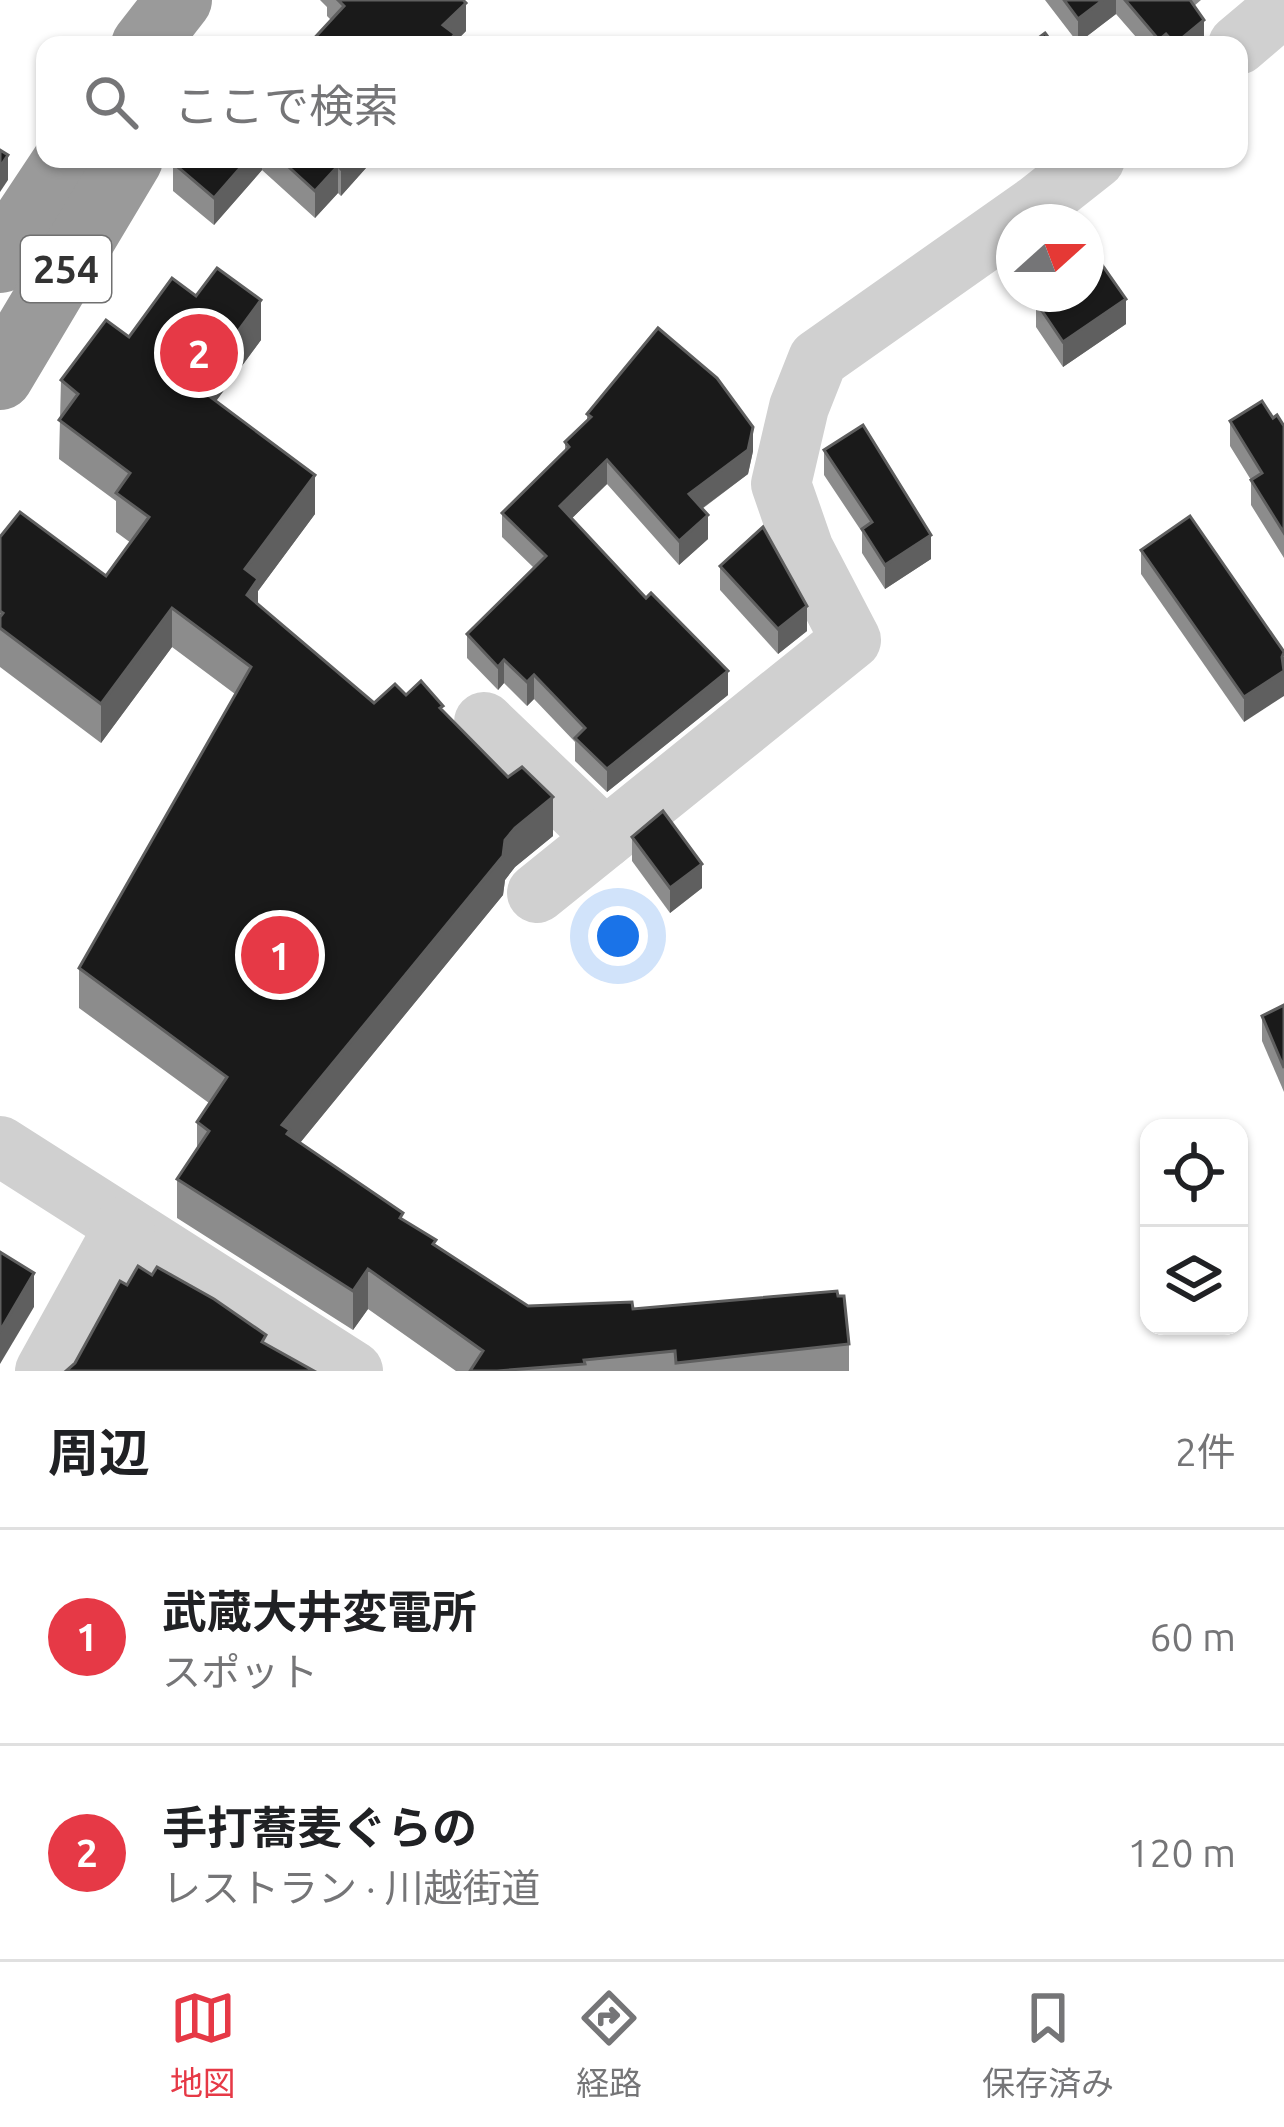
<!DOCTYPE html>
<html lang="ja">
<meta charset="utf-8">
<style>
:root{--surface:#fff;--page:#f6f6f6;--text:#202124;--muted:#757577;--line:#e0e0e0;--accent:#e63946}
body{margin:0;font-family:Ubuntu,"Noto Sans JP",sans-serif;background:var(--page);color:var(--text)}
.controls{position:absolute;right:36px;bottom:36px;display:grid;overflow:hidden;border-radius:24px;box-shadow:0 3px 9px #0004}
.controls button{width:108px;height:108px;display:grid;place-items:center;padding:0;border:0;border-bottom:3px solid var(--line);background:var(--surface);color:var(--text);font:60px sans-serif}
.compass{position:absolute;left:996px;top:204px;width:108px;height:108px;border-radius:50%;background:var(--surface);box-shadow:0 3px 9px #0004;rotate:69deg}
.you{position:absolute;left:618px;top:936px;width:42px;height:42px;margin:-30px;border:9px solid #fff;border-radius:50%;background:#1a73e8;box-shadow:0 0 0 18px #1a73e833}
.badge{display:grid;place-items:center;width:78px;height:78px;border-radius:50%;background:var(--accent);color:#fff;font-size:39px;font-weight:700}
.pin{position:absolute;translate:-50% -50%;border:6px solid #fff;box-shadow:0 3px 12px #0006}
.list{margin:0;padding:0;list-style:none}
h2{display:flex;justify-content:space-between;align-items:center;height:156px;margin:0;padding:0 48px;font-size:51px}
h2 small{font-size:39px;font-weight:400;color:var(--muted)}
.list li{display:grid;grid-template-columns:78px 1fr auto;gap:36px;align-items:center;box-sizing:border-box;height:216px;padding:0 48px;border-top:3px solid var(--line)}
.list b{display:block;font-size:45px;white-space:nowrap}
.list p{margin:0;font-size:39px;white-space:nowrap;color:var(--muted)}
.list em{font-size:39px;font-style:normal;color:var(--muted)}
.icon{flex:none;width:66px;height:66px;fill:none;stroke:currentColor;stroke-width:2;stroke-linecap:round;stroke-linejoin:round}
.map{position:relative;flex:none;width:1284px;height:1371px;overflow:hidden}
.search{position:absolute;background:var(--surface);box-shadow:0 3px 9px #0004;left:36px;right:36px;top:36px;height:132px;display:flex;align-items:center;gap:30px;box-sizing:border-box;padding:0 42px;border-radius:24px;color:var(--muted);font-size:45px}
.sheet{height:588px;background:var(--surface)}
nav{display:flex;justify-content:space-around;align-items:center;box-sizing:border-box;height:168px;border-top:3px solid var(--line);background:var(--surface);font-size:33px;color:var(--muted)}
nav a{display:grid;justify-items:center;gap:6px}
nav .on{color:var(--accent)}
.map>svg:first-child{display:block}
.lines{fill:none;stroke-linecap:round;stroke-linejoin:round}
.minor{stroke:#d0d0d0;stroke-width:60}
.highway{stroke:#9a9a9a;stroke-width:66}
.wall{fill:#8c8c8c}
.shaded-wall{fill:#5f5f5f}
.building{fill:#1a1a1a;stroke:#5f5f5f;stroke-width:3}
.labels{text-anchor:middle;stroke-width:12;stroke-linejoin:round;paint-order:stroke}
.shield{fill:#fff;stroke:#707070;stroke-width:3}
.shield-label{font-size:39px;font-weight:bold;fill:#333}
</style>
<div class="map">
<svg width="1284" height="1371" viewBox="0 0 1284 1371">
<rect width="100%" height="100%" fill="#fff"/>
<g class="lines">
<g class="minor">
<polyline points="1238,45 1284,6"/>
<polyline points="484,722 605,838"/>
<polyline points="537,893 851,640 804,550 781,484 799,407 818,359 1038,204 1095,159"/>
<polyline points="0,1146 353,1371"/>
<polyline points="45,1371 125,1226"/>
</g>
<g class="highway">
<polyline points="144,45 179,0"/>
<polyline points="0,260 67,159"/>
<polyline points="0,377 130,159"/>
</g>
</g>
<g class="wall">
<polygon points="320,0 463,0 466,31 455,42 455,45 331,20 327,16 327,7"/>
<polygon points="1045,0 1201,0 1194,6 1204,44 1143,45 1116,14 1078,43"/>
<polygon points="177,159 374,159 341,196 338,193 315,218 262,170 214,225 173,191 173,163"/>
<polygon points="1026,294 1086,294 1126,324 1063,367 1036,327 1036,309"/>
<polygon points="196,296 261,340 216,401 315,514 258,591 258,605 374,703 406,695 443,711 553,836 515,867 505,880 503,895 300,1143 436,1245 528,1306 633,1309 849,1344 849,1371 456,1371 368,1309 353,1330 177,1218 177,1179 197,1149 197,1122 209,1103 79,1008 79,968 235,694 172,647 101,743 0,667 0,537 106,576 131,543 116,532 116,501 59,459 61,380"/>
<polygon points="587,414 753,451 748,474 702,509 708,539 679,565 607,484 572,518 728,695 607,792 575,761 575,742 534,699 527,706 504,683 498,690 467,658 467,634 534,568 502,537 502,513 565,452 565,442 587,420"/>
<polygon points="1273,418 1284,426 1284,558 1251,505 1251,480 1230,446 1230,421"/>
<polygon points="824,450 931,559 885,589 862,553 862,532 824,475"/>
<polygon points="1141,550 1284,652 1244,722 1141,574"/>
<polygon points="720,566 807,631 778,654 720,590"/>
<polygon points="632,837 702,888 670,913 632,861"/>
<polygon points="1284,1005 1284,1092 1262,1041 1262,1016"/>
</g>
<g class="shaded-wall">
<polygon points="1103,0 1116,0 1116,14 1078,43 1078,19"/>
<polygon points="466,3 466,31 455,42 455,45 443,45 443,25"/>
<polygon points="1204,20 1204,44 1175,45 1175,44"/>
<polygon points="1166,34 1166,45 1159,45 1159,40"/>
<polygon points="8,155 8,180 0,192 0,167"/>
<polygon points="248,159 262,159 262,170 214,225 214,198"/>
<polygon points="349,159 374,159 341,196 341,169"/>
<polygon points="338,166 338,193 315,218 315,191"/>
<polygon points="1126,299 1126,324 1063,367 1063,342"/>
<polygon points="261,300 261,340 197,427 197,387"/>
<polygon points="753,427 753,451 748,474 689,518 689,494"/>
<polygon points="607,460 607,484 560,530 560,506"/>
<polygon points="315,475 315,514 258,591 258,618 245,609 245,569"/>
<polygon points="708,515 708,539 679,565 679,541"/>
<polygon points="931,535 931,559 885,589 885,565"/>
<polygon points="807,606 807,631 778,654 778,629"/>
<polygon points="172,608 172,647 101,743 101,704"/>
<polygon points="1284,656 1284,696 1244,722 1244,697"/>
<polygon points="504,660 504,683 498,690 498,667"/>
<polygon points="728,671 728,695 607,792 607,769"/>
<polygon points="534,675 534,699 527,706 527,682"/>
<polygon points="553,797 553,836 515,867 505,880 503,895 290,1155 282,1125 515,828"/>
<polygon points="702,864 702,888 670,913 670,888"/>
<polygon points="368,1269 368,1309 353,1330 353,1291"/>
<polygon points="34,1273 34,1307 0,1364 0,1331"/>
</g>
<g class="building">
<polygon points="338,0 463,0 466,3 443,25 455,34 446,45 308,45 344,6"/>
<polygon points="1064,0 1103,0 1078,19"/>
<polygon points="1125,0 1190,0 1204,20 1175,44 1166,34 1159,40"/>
<polygon points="1045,33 1054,45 1029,45"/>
<polygon points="0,150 8,155 0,167"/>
<polygon points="177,159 248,159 214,198 173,163"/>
<polygon points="280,159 349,159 341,169 338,166 315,191"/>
<polygon points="1086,242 1126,299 1063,342 1036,302 1044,296 1043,294 1086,294"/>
<polygon points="217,268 261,300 197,387 315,475 245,569 258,579 247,595 374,703 395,684 406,695 421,681 443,706 440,708 508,777 522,767 553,797 515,828 505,840 503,856 282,1125 290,1130 287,1134 403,1213 400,1218 436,1240 433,1244 528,1306 632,1302 633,1309 837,1291 838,1296 844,1296 849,1344 676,1363 675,1351 584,1360 585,1364 497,1371 470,1371 483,1351 368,1269 353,1291 177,1179 209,1131 197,1122 227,1077 79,968 251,667 172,608 101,704 0,628 0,617 3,613 0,611 0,537 20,512 106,576 149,517 116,493 130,473 59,420 78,394 61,380 106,320 129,337 172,278 196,296"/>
<polygon points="658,328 717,378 753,427 748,450 689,494 708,515 679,541 607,460 560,506 646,598 651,593 728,671 607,769 575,738 585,728 534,675 527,682 504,660 498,667 467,634 546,556 502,513 569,447 565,442 591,417 587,414"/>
<polygon points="1262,401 1273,418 1277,415 1284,426 1284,533 1251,480 1262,473 1230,421"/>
<polygon points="863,425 931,535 885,565 862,529 872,522 824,450"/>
<polygon points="1190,516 1284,652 1282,657 1284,671 1244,697 1141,550"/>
<polygon points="763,527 807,606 778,629 720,566"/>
<polygon points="663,811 702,864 670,888 632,837"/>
<polygon points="1284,1005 1284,1068 1262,1016"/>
<polygon points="0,1252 34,1273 0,1331"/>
<polygon points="138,1266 152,1275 157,1267 214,1299 266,1335 262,1342 314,1371 66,1371 75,1363 120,1281 127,1285"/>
</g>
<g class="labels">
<rect class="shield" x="21" y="236" width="90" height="66" rx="9"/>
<g class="shield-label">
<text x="66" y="283">254</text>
</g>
</g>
</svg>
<div class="controls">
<button><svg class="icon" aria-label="locate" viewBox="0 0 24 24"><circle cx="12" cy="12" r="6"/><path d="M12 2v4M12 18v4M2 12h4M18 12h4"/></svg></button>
<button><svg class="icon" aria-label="layers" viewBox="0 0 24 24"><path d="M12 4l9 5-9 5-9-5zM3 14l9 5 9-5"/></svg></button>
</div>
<svg class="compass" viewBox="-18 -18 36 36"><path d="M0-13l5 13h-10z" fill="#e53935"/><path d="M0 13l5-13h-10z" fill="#757577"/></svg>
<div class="you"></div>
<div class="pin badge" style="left:280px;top:955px">1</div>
<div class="pin badge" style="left:199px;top:353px">2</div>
<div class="search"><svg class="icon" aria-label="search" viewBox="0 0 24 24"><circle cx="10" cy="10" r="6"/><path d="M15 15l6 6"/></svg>ここで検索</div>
</div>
<section class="sheet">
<h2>周辺<small>2件</small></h2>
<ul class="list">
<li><span class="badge">1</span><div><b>武蔵大井変電所</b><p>スポット</p></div><em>60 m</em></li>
<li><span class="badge">2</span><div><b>手打蕎麦ぐらの</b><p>レストラン · 川越街道</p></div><em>120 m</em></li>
</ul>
</section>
<nav>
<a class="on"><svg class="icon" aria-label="map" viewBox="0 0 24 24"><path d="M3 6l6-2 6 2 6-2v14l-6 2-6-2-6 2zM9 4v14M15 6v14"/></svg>地図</a>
<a><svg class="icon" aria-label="directions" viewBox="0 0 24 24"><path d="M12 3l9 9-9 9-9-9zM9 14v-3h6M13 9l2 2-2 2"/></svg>経路</a>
<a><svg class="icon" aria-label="saved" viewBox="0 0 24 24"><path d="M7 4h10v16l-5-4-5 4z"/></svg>保存済み</a>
</nav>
